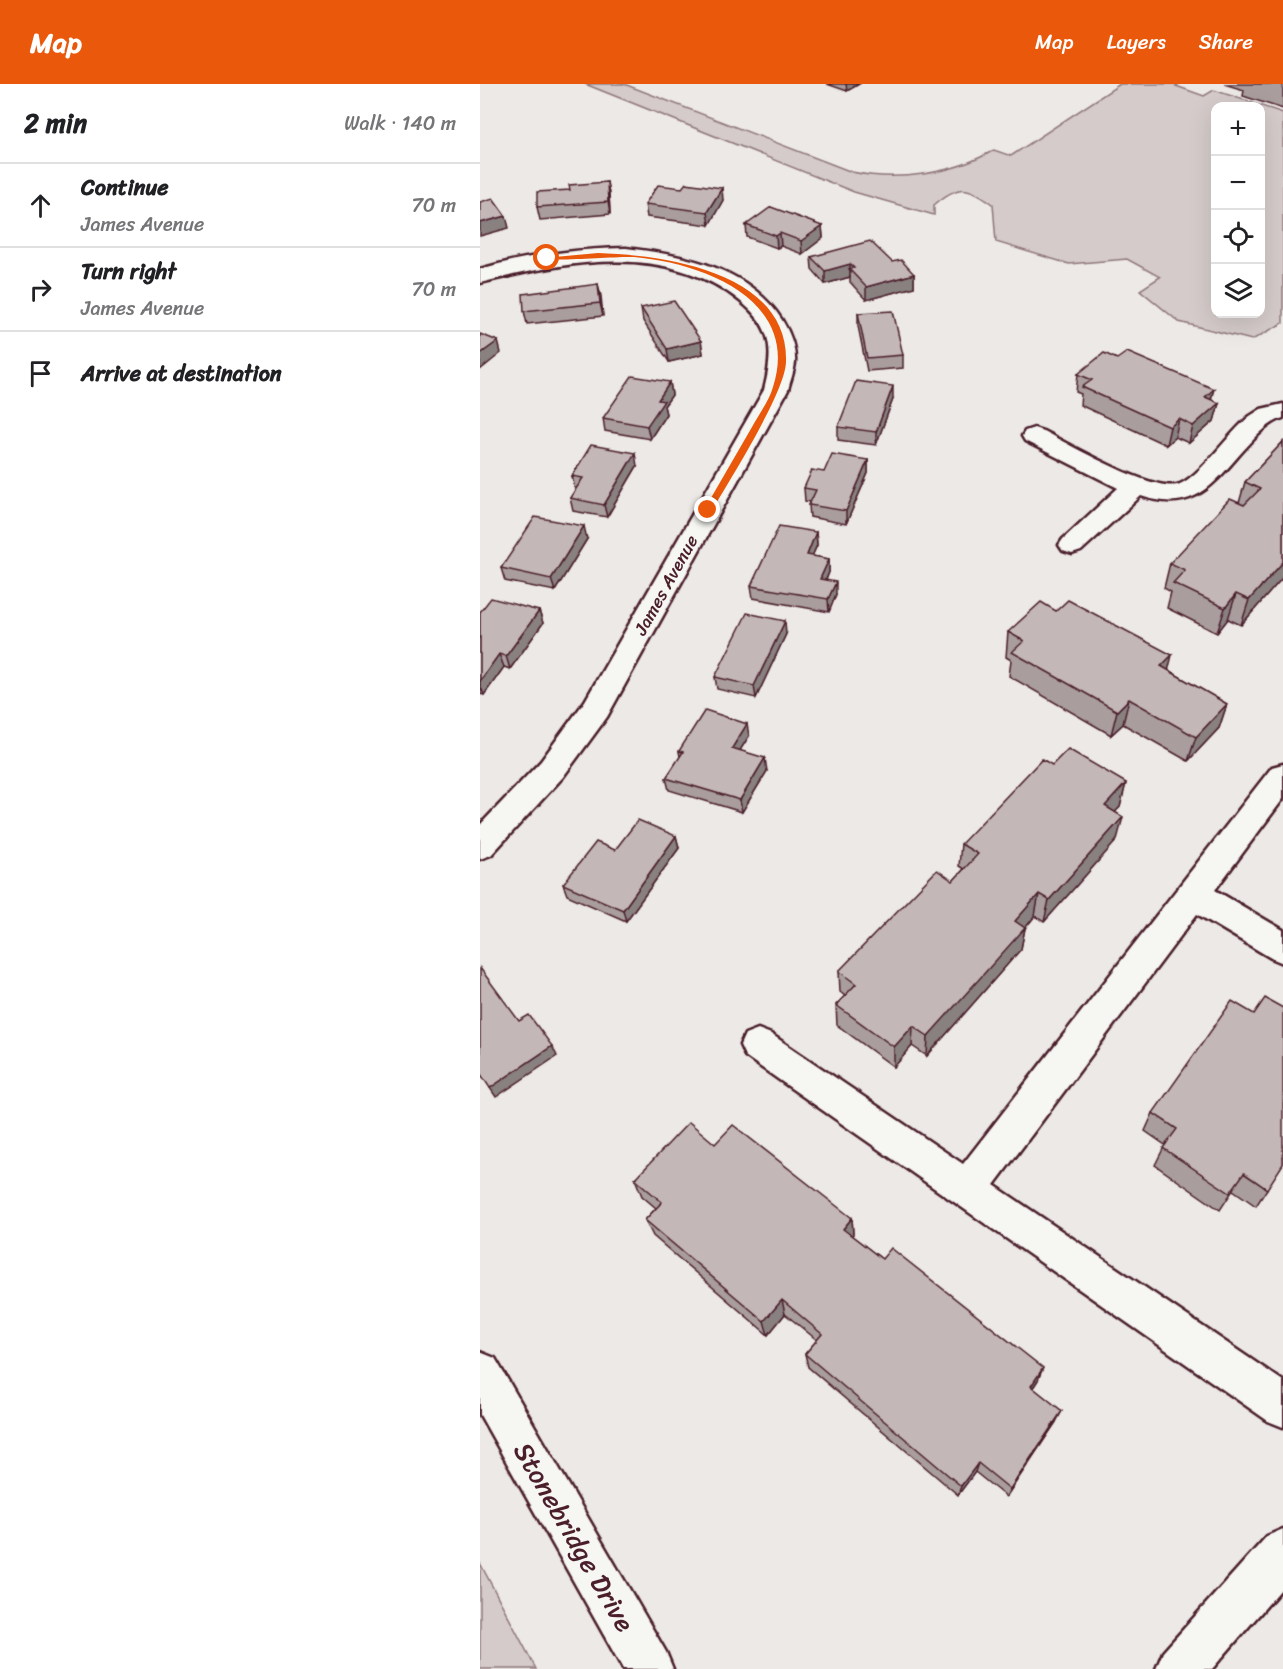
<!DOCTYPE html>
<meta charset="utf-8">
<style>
:root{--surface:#fff;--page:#f2f2f2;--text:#202124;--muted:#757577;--line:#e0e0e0;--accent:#ea580c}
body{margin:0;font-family:Sriracha,sans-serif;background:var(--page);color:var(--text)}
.controls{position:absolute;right:18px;top:18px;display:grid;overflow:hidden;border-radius:12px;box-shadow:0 6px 24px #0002}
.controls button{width:54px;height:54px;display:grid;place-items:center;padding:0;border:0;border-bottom:2px solid var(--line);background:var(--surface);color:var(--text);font:30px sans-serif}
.stop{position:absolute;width:18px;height:18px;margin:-14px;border:4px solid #ea580c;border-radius:50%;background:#fff}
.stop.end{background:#ea580c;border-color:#fff;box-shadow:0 2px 6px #0008}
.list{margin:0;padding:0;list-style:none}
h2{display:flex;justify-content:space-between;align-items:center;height:78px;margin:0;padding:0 24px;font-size:26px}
h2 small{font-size:20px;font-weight:400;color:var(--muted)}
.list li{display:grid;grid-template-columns:39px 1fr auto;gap:18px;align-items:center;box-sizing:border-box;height:84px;padding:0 24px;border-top:2px solid var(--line)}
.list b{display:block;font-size:22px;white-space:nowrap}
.list p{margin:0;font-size:20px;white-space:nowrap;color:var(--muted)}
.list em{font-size:20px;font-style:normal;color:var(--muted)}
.icon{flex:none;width:33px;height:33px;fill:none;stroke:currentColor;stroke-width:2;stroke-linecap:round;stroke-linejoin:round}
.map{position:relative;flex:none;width:803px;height:1585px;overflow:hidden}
header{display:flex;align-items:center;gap:36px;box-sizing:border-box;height:84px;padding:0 30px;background:var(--accent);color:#fff}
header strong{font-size:28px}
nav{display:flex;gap:33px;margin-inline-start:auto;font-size:21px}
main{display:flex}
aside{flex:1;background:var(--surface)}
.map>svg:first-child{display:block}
.green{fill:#d4cbca;stroke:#8f757a;stroke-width:1.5;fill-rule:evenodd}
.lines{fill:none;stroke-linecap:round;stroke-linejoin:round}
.minor-casing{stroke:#4a1f2b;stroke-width:5}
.minor{fill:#f6f6f2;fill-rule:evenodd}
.wall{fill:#a99d9d;stroke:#4a1f2b;stroke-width:1.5}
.shaded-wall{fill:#898080;stroke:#4a1f2b;stroke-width:1.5}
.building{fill:#c4b7b7;stroke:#4a1f2b;stroke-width:1.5}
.route{fill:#ea580c}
.labels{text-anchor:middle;stroke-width:6;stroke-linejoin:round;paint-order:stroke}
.far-street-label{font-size:18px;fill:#4a1f2b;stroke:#f6f6f2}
.near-street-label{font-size:27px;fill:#4a1f2b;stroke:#f6f6f2}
</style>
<header>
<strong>Map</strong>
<nav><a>Map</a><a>Layers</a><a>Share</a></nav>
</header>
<main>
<aside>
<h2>2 min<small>Walk · 140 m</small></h2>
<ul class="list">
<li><svg class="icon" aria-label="ahead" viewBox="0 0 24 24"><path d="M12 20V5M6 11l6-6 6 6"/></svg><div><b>Continue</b><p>James Avenue</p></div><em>70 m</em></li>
<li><svg class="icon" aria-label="right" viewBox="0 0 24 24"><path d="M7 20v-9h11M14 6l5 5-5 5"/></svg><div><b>Turn right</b><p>James Avenue</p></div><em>70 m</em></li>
<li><svg class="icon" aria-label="arrive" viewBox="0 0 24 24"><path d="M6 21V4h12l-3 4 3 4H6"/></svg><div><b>Arrive at destination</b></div></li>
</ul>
</aside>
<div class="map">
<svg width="803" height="1585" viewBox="0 0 803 1585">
<rect width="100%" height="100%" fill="#ece9e6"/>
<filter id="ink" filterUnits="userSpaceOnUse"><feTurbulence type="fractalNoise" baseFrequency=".0167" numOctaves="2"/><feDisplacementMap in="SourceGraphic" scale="12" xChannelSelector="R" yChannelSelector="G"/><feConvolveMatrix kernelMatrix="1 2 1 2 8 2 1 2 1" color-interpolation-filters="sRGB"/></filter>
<g filter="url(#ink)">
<g class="green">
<path d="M105,0H144L372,88C417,98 474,90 514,66L531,72L640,0H699L696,2L724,12L734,6L803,29V239L772,256L699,238L660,206L680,193L647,175L589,180L516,158L513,120C488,101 478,100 454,121V131L374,108ZM780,22V230H736V22Z"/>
<polygon points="0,1479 56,1585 0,1585"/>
</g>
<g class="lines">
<g class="minor-casing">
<g id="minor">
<path d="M146,164C204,171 268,183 302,236C310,249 316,264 315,279C314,288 310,297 308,306L127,633L83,693L11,771L0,775V741L61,677L105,617L284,306C294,267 293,243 260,217C185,157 85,178 0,199V185C48,171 95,165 146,164Z"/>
<path d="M803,320V334C791,338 782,347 773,356C737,393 720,432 661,412L601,467L592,470L583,467L579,461L583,455L638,404L545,357L542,352L545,347L554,344L563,347C587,359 676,411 700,400C721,391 749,349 770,332L781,325Z"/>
<polygon points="803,680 803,715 735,806 803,846 803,879 791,874 717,830 514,1101 803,1297 803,1343 788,1337 265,972 260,961 265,950 278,945 291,950 483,1080 792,683"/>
<polygon points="0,1268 15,1274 186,1568 193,1585 143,1585 0,1331"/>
<polygon points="803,1445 803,1503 732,1585 676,1585 683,1568 787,1452"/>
</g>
</g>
<use href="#minor" class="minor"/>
</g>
<g class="wall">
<polygon points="347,0 379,0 367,7"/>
<polygon points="744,0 803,0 803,25 763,12 764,6"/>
<polygon points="127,98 129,110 130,130 60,136 57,123 90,106"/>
<polygon points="202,104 243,116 229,141 167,133 165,120"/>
<polygon points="266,141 342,142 343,154 322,170 301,162 297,164 267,153"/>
<polygon points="331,173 412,178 434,190 434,203 386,216 370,198 370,193 345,200 332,185"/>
<polygon points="118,200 123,232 47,240 44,227"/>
<polygon points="161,224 221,257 223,270 189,278 163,237"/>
<polygon points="378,229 423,271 423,284 387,287 378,242"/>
<polygon points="598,290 731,316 739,319 734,337 709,359 695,353 686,361 600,321 601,310 596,308"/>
<polygon points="190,298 192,311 184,322 186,330 170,355 125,347 123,334"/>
<polygon points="413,315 396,361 358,356 358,343"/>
<polygon points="803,358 803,493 761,541 748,535 737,549 687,524 691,508 684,504 690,479 759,419 765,398"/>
<polygon points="388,376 388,389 366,440 330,433 329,421 331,418 325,417 324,404 344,388"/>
<polygon points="157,382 127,433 93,427 90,414 96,405 95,405 92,392"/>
<polygon points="336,448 337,461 332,472 349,475 349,488 346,496 356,510 349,528 273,514 271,502"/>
<polygon points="107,455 75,507 25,497 21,484"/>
<polygon points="59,527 63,539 30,585 24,583 4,611 0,610 0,528"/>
<polygon points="528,548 688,586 747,620 739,644 708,677 643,640 631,651 529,592 531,576 526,573"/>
<polygon points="306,550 276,614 237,605 235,593"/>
<polygon points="269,652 260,666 287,687 262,728 189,706 186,694 200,673 199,667"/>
<polygon points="572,681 646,699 640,723 635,728 637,756 564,838 555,832 545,844 541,865 447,972 432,962 414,983 357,941 356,921 365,912 360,908 359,887 473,797 484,785 479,782 481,760"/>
<polygon points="196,752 199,764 146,837 87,811 83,800 135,766"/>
<polygon points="673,1029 787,1105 776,1122 753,1106 740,1126 675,1081 685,1061 665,1047"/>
<polygon points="235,1060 372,1134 373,1150 371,1151 558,1296 553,1304 576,1338 526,1413 495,1388 478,1411 328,1283 325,1270 337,1256 305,1230 288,1251 173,1152 165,1136 176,1124 162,1112 155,1095"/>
</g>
<g class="shaded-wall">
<polygon points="366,0 379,0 367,7"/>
<polygon points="127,98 129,110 130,130 128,118"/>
<polygon points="242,104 243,116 229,141 227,128"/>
<polygon points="26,132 29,144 0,152 0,139"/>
<polygon points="342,142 343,154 322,170 321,157"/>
<polygon points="300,149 301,162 297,164 296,152"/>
<polygon points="370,180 370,193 345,200 345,187"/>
<polygon points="434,190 434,203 386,216 386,203"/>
<polygon points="118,200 121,212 123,232 120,219"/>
<polygon points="18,257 21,269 0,286 0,270"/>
<polygon points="221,257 223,270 189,278 187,265"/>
<polygon points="190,298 192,311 184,322 186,330 170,355 167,342 178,316"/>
<polygon points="413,302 413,315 396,361 396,348"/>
<polygon points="734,305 729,323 725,313"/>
<polygon points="739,319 734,337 709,359 713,342"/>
<polygon points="699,335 695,353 686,361 690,343"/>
<polygon points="155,369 157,382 127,433 124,421"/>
<polygon points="388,376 388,389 366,440 366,427"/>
<polygon points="104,442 107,455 75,507 71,495"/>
<polygon points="336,448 337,461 327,484 327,471"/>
<polygon points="349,475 349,488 341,508 340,495"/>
<polygon points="803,478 803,493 761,541 769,516"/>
<polygon points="356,498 356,510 349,528 348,515"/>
<polygon points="756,510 748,535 737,549 745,524"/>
<polygon points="59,527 63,539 30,585 26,572"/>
<polygon points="305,537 306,550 276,614 274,602"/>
<polygon points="19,570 24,583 4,611 0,601 0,597"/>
<polygon points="692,571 686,596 681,582"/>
<polygon points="649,615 643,640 631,651 637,627"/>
<polygon points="747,620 739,644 708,677 716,653"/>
<polygon points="267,640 269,652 254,676 252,664"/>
<polygon points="285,674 287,687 262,728 260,716"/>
<polygon points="646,699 640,723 619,745 625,722"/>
<polygon points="643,733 637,756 564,838 569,816"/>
<polygon points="196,752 199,764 146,837 143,826"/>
<polygon points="559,810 555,832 545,844 541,865 447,972 448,952 535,837"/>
<polygon points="433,942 432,962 414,983 414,963"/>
<polygon points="72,962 77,972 16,1013 10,1004"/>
<polygon points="372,1134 373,1150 364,1160 363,1145"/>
<polygon points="302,1216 305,1230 288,1251 284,1237"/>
<polygon points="563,1284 558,1296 546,1314 551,1302"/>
<polygon points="582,1327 576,1338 526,1413 530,1405"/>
<polygon points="498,1379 495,1388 478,1411 481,1402"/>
</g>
<g class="building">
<polygon points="127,98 128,118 57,123 57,108 90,106 89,101"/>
<polygon points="206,99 242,104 227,128 165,120 178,101 202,104"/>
<polygon points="13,114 26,132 0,139 0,118"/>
<polygon points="291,123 342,142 321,157 300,149 296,152 266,141"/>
<polygon points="390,157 412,178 421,176 434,190 386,203 369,185 374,184 370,180 345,187 331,173"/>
<polygon points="118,200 120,219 44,227 43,210"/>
<polygon points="194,217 221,257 187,265 161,224"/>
<polygon points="413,227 423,271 387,274 378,229"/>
<polygon points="0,250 18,257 0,270"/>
<polygon points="647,268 734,305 725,313 739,319 713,342 699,335 690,343 602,303 612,296 598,290 624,269 637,275"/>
<polygon points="152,292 190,298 178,316 184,317 167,342 123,334"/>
<polygon points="376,297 413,302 396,348 358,343"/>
<polygon points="803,358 803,478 769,516 756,510 745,524 693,499 705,486 690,479 750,415 764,421 780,405 765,398"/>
<polygon points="111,361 155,369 124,421 90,414 103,394 92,392"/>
<polygon points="352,370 388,376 366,427 329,421 336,406 324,404 332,386 344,388"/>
<polygon points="55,433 104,442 71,495 21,484"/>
<polygon points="299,442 336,448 327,471 349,475 340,495 356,498 348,515 271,502"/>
<polygon points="11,514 59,527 26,572 19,570 0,597 0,528"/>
<polygon points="588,516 692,571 681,582 747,620 716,653 649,615 637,627 532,568 544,557 528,548 561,518 576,527"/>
<polygon points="267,529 305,537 274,602 235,593"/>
<polygon points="225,626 267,640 252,664 285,674 260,716 186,694 203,668 199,667"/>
<polygon points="588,665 646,699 625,722 643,733 569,816 559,810 535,837 545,844 448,952 433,942 414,963 356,921 376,900 359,887 457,786 473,797 498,770 481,760 562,675 572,681"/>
<polygon points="158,736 196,752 143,826 83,800 116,758 135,766"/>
<polygon points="0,884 39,937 49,931 72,962 10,1004 0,989"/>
<polygon points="785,914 803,924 803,1080 787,1105 764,1089 750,1109 683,1064 697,1045 673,1029 752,917 774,930"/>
<polygon points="209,1038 235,1060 253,1041 372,1134 363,1145 402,1175 411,1164 563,1284 551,1302 582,1327 530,1405 498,1379 481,1402 325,1270 342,1250 302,1216 284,1237 165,1136 182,1118 155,1095"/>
</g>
</g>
<path class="route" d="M118,169C184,171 309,188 306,278C305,309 249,397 231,428L224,426C240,398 256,371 272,343C279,330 289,317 293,303C321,216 223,179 154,173C137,172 71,178 64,174Z"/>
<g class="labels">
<g class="far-street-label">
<text transform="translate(186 501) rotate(-61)" y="6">James Avenue</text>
</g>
<g class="near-street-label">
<text transform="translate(94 1453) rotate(60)" y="9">Stonebridge Drive</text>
</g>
</g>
</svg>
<div class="controls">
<button>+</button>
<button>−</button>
<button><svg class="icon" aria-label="locate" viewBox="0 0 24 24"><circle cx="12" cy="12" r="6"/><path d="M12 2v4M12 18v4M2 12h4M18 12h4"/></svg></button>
<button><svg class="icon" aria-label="layers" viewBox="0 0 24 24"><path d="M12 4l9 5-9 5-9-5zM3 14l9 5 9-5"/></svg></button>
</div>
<div class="stop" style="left:67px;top:174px"></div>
<div class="stop end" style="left:228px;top:426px"></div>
</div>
</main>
